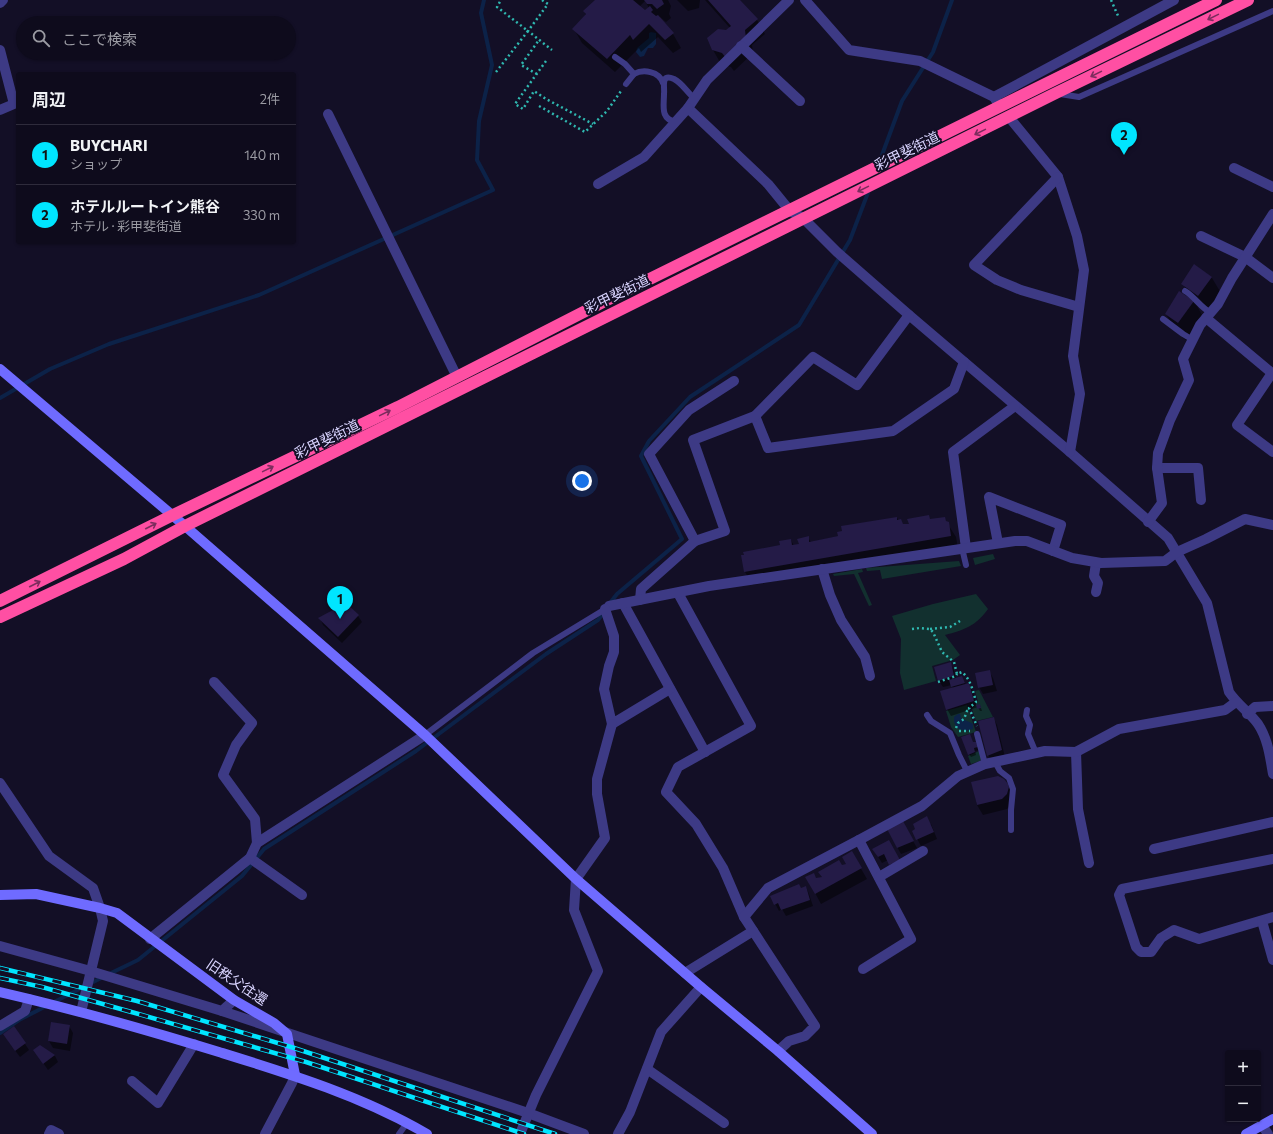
<!DOCTYPE html>
<html lang="ja">
<meta charset="utf-8">
<style>
:root{--surface:#0e0b1c;--page:#171425;--text:#f1f3f6;--muted:#9b9ba3;--line:#2e2b3b;--accent:#00e5ff}
body{margin:0;font-family:Commissioner,"Noto Sans JP",sans-serif;background:var(--page);color:var(--text)}
.controls{position:absolute;right:12px;bottom:12px;display:grid;overflow:hidden;border-radius:4px;box-shadow:0 1px 3px #0004}
.controls button{width:36px;height:36px;display:grid;place-items:center;padding:0;border:0;border-bottom:1px solid var(--line);background:var(--surface);color:var(--text);font:20px sans-serif}
.you{position:absolute;left:582px;top:481px;width:14px;height:14px;margin:-10px;border:3px solid #fff;border-radius:50%;background:#1a73e8;box-shadow:0 0 0 6px #1a73e833}
.badge{display:grid;place-items:center;width:26px;height:26px;border-radius:50%;background:var(--accent);color:#111;font-size:13px;font-weight:700}
.pin{position:absolute;translate:-50% -33px;filter:drop-shadow(0 1px 2px #0008)}
.pin::after{content:'';position:absolute;top:21px;width:14px;height:12px;background:inherit;clip-path:polygon(0 0,100% 0,50% 100%)}
.list{margin:0;padding:0;list-style:none}
h2{display:flex;justify-content:space-between;align-items:center;height:52px;margin:0;padding:0 16px;font-size:17px}
h2 small{font-size:13px;font-weight:400;color:var(--muted)}
.list li{display:grid;grid-template-columns:26px 1fr auto;gap:12px;align-items:center;box-sizing:border-box;height:60px;padding:0 16px;border-top:1px solid var(--line)}
.list b{display:block;font-size:15px;white-space:nowrap}
.list p{margin:0;font-size:13px;white-space:nowrap;color:var(--muted)}
.list em{font-size:13px;font-style:normal;color:var(--muted)}
.icon{flex:none;width:22px;height:22px;fill:none;stroke:currentColor;stroke-width:2;stroke-linecap:round;stroke-linejoin:round}
.map{position:relative;flex:none;width:1273px;height:1134px;overflow:hidden}
.search{position:absolute;background:var(--surface);box-shadow:0 1px 3px #0004;left:16px;top:16px;width:280px;height:44px;display:flex;align-items:center;gap:10px;box-sizing:border-box;padding:0 14px;border-radius:22px;color:var(--muted);font-size:15px}
.panel{position:absolute;background:var(--surface);box-shadow:0 1px 3px #0004;left:16px;top:72px;width:280px;height:172px;border-radius:4px}
.map>svg:first-child{display:block}
.green{fill:#12302f}
.water{fill:#0c2248}
.shadow{fill:#0007;fill-rule:evenodd}
.lines{fill:none;stroke-linecap:round;stroke-linejoin:round}
.stream{stroke:#0c2248;stroke-width:4}
.building{fill:#241b47}
.path{stroke:#2fb8b0;stroke-width:2.5;stroke-dasharray:2 3;stroke-linecap:butt}
.lane{stroke:#3d3a85;stroke-width:6}
.street{stroke:#3d3a85;stroke-width:10}
.secondary{stroke:#6f6bff;stroke-width:10}
.highway{stroke:#ff4fa3;stroke-width:12}
.rail-casing{stroke:#00e5ff;stroke-width:4.5}
.rail{stroke:#130f26;stroke-width:3;stroke-dasharray:9;stroke-linecap:butt}
.oneway{stroke:#7d2c5e}
.labels{text-anchor:middle;stroke-width:4;stroke-linejoin:round;paint-order:stroke}
.street-label{font-size:14px;fill:#d9d4ff;stroke:#130f26}
</style>
<div class="map">
<svg width="1273" height="1134" viewBox="0 0 1273 1134">
<rect width="100%" height="100%" fill="#130f26"/>
<g class="green">
<polygon points="993,554 995,559 975,565 973,558"/>
<polygon points="959,561 961,566 882,579 880,570 867,571 866,568"/>
<polygon points="862,569 863,572 858,573 872,605 869,606 854,574 834,576 833,574"/>
<path d="M976,594L988,609C976,626 964,630 945,635L960,655L953,660L932,666L936,681L904,690L900,673L901,639L892,616L933,604Z"/>
<polygon points="979,690 993,717 976,721 972,709 978,702 975,691"/>
<polygon points="967,705 976,732 958,737 951,727 946,711"/>
<polygon points="979,751 982,759 980,761 971,764 968,756"/>
</g>
<g class="water">
<polygon points="651,32 656,33 656,44 653,48 648,48 644,56 640,57 636,52 637,48 649,38 649,33"/>
<path d="M958,714H960L961,718C965,721 969,721 973,724V729L965,731L957,728L954,722V717Z"/>
</g>
<g class="shadow">
<path d="M596,0H668L671,6L669,14L671,18L666,22L660,17L659,18L673,34L681,48L673,53L658,37L641,52L639,48L615,72L582,43L574,29L586,16L584,11ZM645,1L649,8L645,12L639,7Z"/>
<polygon points="677,0 700,0 699,8 688,11"/>
<polygon points="705,0 739,0 757,20 765,34 752,45 753,53 734,71 731,67 721,64 713,50 730,28"/>
<polygon points="1195,265 1212,278 1224,298 1210,316 1197,306 1206,322 1190,343 1178,334 1166,314 1192,300 1183,284"/>
<polygon points="897,518 903,525 944,518 956,537 958,549 753,585 745,572 791,540 794,546 800,545 808,538 811,542 839,536"/>
<polygon points="358,616 362,622 342,643 323,625 320,618"/>
<polygon points="950,663 954,670 956,679 962,677 966,685 969,685 973,691 976,706 980,705 982,711 980,711 978,707 951,716 947,709 953,689 952,685 943,687 939,681"/>
<polygon points="989,671 993,678 997,691 983,694 979,687"/>
<polygon points="994,719 997,725 1005,757 992,762 988,755"/>
<polygon points="973,743 976,743 979,750 975,751 976,755 971,757 969,754"/>
<polygon points="1005,781 1011,792 1014,802 1007,809 983,815 977,805 972,783"/>
<polygon points="903,823 917,848 901,854 888,830"/>
<polygon points="931,824 937,839 921,846 913,831"/>
<polygon points="888,841 894,871 888,860 882,863 877,855"/>
<polygon points="852,853 867,879 821,904 807,878 816,879 823,877 847,864"/>
<polygon points="806,887 809,894 813,906 786,916 782,909 779,911 771,896"/>
<polygon points="69,1026 73,1033 70,1051 53,1048 49,1041"/>
<polygon points="14,1027 29,1050 20,1057 8,1041"/>
<polygon points="40,1046 55,1056 58,1062 48,1070 39,1057"/>
</g>
<g class="lines">
<g class="stream">
<polyline points="879,163 902,101 933,52 952,0"/>
<polyline points="0,398 50,369 109,344 259,295 493,190 477,160 479,121 492,65 481,13 484,0"/>
<polyline points="610,603 617,594 682,539 641,456 649,441 690,397 799,325 850,240 869,190"/>
<polyline points="109,974 138,960 242,876 264,849 416,751 546,654 598,620 605,611"/>
<polyline points="0,1033 19,1020 103,977"/>
</g>
</g>
<g class="building">
<polygon points="595,0 633,0 645,10 650,6 653,10 651,12 656,16 658,15 674,33 665,40 649,24 633,40 630,35 607,59 572,29 586,14 583,11"/>
<polygon points="644,0 662,0 664,4 657,9 652,4 647,4"/>
<polygon points="708,0 740,0 758,19 745,30 746,38 726,58 722,53 712,50 707,38 718,29 726,30 731,26"/>
<polygon points="1194,264 1212,277 1198,296 1181,284"/>
<polygon points="1179,291 1194,301 1178,323 1165,314"/>
<polygon points="929,515 930,519 945,517 946,521 949,522 951,536 744,572 741,555 744,555 743,552 780,545 779,541 791,539 792,545 799,544 797,539 809,536 809,542 838,536 837,532 842,531 841,526 897,517 897,520 901,519 903,524 909,524 907,519"/>
<polygon points="346,603 359,615 338,637 318,618"/>
<polygon points="951,662 954,676 938,681 934,667"/>
<polygon points="990,670 993,685 978,688 975,673"/>
<polygon points="962,676 965,683 951,687 949,680"/>
<polygon points="969,683 974,701 946,710 940,691"/>
<polygon points="980,704 981,708 977,709 976,705"/>
<polygon points="994,717 1002,750 987,756 978,721"/>
<polygon points="970,734 973,742 976,742 978,747 974,748 975,752 968,755 961,737"/>
<polygon points="998,776 1004,779 1008,784 1009,787 1007,794 1002,799 977,805 971,782"/>
<polygon points="927,816 934,832 916,840 912,831 915,829 913,824"/>
<polygon points="903,821 914,841 897,848 887,829"/>
<polygon points="889,840 900,860 889,865 884,854 878,857 872,849"/>
<polygon points="852,851 862,868 815,894 805,877 814,873 816,878 822,877 818,872 839,860 842,865 846,864 842,857"/>
<polygon points="799,884 801,888 806,886 810,900 781,910 778,903 774,905 770,896"/>
<polygon points="51,1022 70,1025 67,1044 48,1041"/>
<polygon points="14,1026 26,1043 15,1051 3,1034"/>
<polygon points="40,1045 55,1055 43,1064 33,1050"/>
</g>
<g class="lines">
<g class="path">
<polyline points="542,0 548,4 528,31 552,50"/>
<polyline points="1111,0 1119,18"/>
<polyline points="546,61 515,104 523,109 534,91 546,99 593,124"/>
<polyline points="496,72 528,31 497,7 501,0"/>
<polyline points="537,74 521,65 539,40"/>
<polyline points="539,106 585,132 607,111 621,91"/>
<path d="M912,629L920,628L930,629L933,632L942,652L954,662L957,674L962,672C971,680 973,691 976,702L969,708L977,726"/>
<polyline points="930,629 950,627 960,621"/>
<polyline points="938,682 956,676 957,674"/>
<polyline points="956,728 958,723 964,719 967,711 970,710"/>
<polyline points="959,731 970,731"/>
</g>
<g class="lane">
<polyline points="615,57 625,64 634,74"/>
<path d="M626,84L634,74C643,69 659,71 663,83"/>
<polyline points="1060,94 1079,97 1273,11"/>
<path d="M676,122C660,119 664,106 664,94C665,87 660,73 674,79C682,83 687,92 694,98"/>
<path d="M1185,291C1195,297 1200,307 1211,313"/>
<polyline points="1163,319 1183,334 1193,340"/>
<polyline points="962,548 966,565"/>
<polyline points="1027,710 1026,716 1030,725 1028,734 1036,753"/>
<polyline points="927,715 931,721 950,733 959,755 967,771"/>
<polyline points="977,734 985,764"/>
<polyline points="425,735 533,653 607,608"/>
<polyline points="995,762 1000,771 1009,778 1013,789 1011,810 1011,830"/>
<polyline points="399,1134 407,1123"/>
</g>
<g class="street">
<path d="M789,0L707,80L688,108L768,184L790,211L803,218L837,252L909,315L1070,452L1168,538L1207,603L1229,692C1238,705 1250,713 1258,724C1268,739 1270,757 1273,774"/>
<polyline points="805,0 849,50 920,61 994,97"/>
<polyline points="0,3 3,0"/>
<polyline points="741,46 800,101"/>
<polyline points="0,50 14,104 0,110"/>
<polyline points="997,102 994,97 1174,0"/>
<polyline points="328,114 457,377"/>
<polyline points="1009,117 1058,177 1077,236 1084,270 1073,356 1080,394 1070,452"/>
<polyline points="1234,168 1273,187"/>
<polyline points="1058,177 974,265 997,280 1021,290 1079,307"/>
<polyline points="598,184 644,157 688,108"/>
<polyline points="1201,236 1245,257 1273,278"/>
<polyline points="1206,318 1273,374"/>
<polyline points="1272,373 1237,425 1273,452"/>
<polyline points="755,416 768,448 893,431 954,389 964,362"/>
<polyline points="1157,468 1198,468 1201,500"/>
<polyline points="1148,522 1162,503 1157,468 1158,453 1170,420 1189,380 1183,359 1200,325 1218,304 1232,278 1273,214"/>
<polyline points="695,541 649,454 689,410 734,381"/>
<polyline points="998,543 989,497 1061,525 1053,551"/>
<polyline points="966,548 953,452 1015,406"/>
<polyline points="1096,563 1094,576 1098,583 1096,592"/>
<polyline points="822,569 830,595 841,620 865,657 870,676"/>
<polyline points="678,593 751,726 678,767 666,792 696,824 723,868 744,917"/>
<polyline points="640,600 641,589 695,541 725,531 693,440 755,416 813,357 857,385 909,315"/>
<polyline points="623,603 705,752"/>
<polyline points="609,606 709,586 1015,541 1027,541 1072,558 1101,563 1165,561 1177,552 1206,539 1245,519 1273,525"/>
<polyline points="605,609 614,636 614,652 609,666 604,689 612,724 670,689"/>
<polyline points="214,682 252,723 236,745 223,775 255,819 257,843"/>
<polyline points="1247,714 1255,707 1273,706"/>
<polyline points="1076,752 1078,809 1089,863"/>
<polyline points="0,783 49,856 93,888 100,908 103,921 81,1012"/>
<polyline points="859,840 911,939 863,969"/>
<polyline points="1154,849 1273,822"/>
<polyline points="250,858 302,895"/>
<polyline points="1273,859 1122,889 1119,895 1136,947 1141,952 1151,952 1161,938 1174,930 1199,939 1273,917"/>
<polyline points="879,877 923,851"/>
<polyline points="1262,921 1273,960"/>
<polyline points="150,939 250,858 257,843 425,735"/>
<polyline points="0,946 87,970 222,1011 234,1000"/>
<polyline points="685,973 753,931"/>
<polyline points="222,1011 528,1113 584,1134"/>
<polyline points="0,1026 25,1011 29,999"/>
<polyline points="778,1051 789,1041 805,1036 815,1026 744,917 768,888 859,840 922,806 958,776 985,764 1036,753 1045,751 1076,752 1119,729 1225,710 1236,702"/>
<polyline points="647,1069 724,1123"/>
<polyline points="132,1081 158,1103 194,1044"/>
<polyline points="1262,1125 1268,1134"/>
<polyline points="49,1134 51,1130 59,1134"/>
<polyline points="265,1134 292,1083 295,1075"/>
<polyline points="520,1134 536,1095 598,971 574,910 576,879 605,838 597,794 597,779 612,724"/>
<polyline points="618,1134 630,1112 661,1032 701,987"/>
</g>
<g class="secondary">
<polyline points="0,369 185,526 425,735 576,879 701,987 778,1051 872,1134"/>
<polyline points="0,895 36,894 100,908 117,913 234,1000 274,1023 287,1034 295,1075"/>
<path d="M0,992C74,1009 147,1030 219,1052C290,1074 362,1096 427,1134"/>
<polyline points="1246,1134 1273,1119"/>
</g>
<g class="highway">
<polyline points="0,601 173,515 398,407 605,301 1216,0"/>
<polyline points="0,617 124,559 185,526 1056,93 1248,0"/>
</g>
<g class="rail-casing">
<g id="rail">
<polyline points="0,968 137,1001 291,1047 555,1134"/>
<polyline points="0,978 42,987 135,1013 306,1062 524,1134"/>
</g>
</g>
<use href="#rail" class="rail"/>
</g>
<defs><path id="oneway-shaft" d="M-6 0H5M1.5-3L5.5 0L1.5 3" fill="none" stroke-width="1.6" stroke-linecap="round" stroke-linejoin="round"/></defs>
<g class="oneway">
<use href="#oneway-shaft" transform="translate(1213 17) rotate(154)"/>
<use href="#oneway-shaft" transform="translate(1096 74) rotate(154)"/>
<use href="#oneway-shaft" transform="translate(980 132) rotate(154)"/>
<use href="#oneway-shaft" transform="translate(863 189) rotate(154)"/>
<use href="#oneway-shaft" transform="translate(385 413) rotate(-26)"/>
<use href="#oneway-shaft" transform="translate(268 469) rotate(-26)"/>
<use href="#oneway-shaft" transform="translate(151 526) rotate(-27)"/>
<use href="#oneway-shaft" transform="translate(35 584) rotate(-27)"/>
</g>
<g class="labels">
<g class="street-label">
<text transform="translate(907 151) rotate(-26)" y="5">彩甲斐街道</text>
<text transform="translate(617 294) rotate(-26)" y="5">彩甲斐街道</text>
<text transform="translate(327 439) rotate(-26)" y="5">彩甲斐街道</text>
<text transform="translate(237 982) rotate(34)" y="5">旧秩父往還</text>
</g>
</g>
</svg>
<div class="controls">
<button>+</button>
<button>−</button>
</div>
<div class="you"></div>
<div class="pin badge" style="left:340px;top:619px">1</div>
<div class="pin badge" style="left:1124px;top:155px">2</div>
<div class="search"><svg class="icon" aria-label="search" viewBox="0 0 24 24"><circle cx="10" cy="10" r="6"/><path d="M15 15l6 6"/></svg>ここで検索</div>
<section class="panel">
<h2>周辺<small>2件</small></h2>
<ul class="list">
<li><span class="badge">1</span><div><b>BUYCHARI</b><p>ショップ</p></div><em>140 m</em></li>
<li><span class="badge">2</span><div><b>ホテルルートイン熊谷</b><p>ホテル · 彩甲斐街道</p></div><em>330 m</em></li>
</ul>
</section>
</div>
